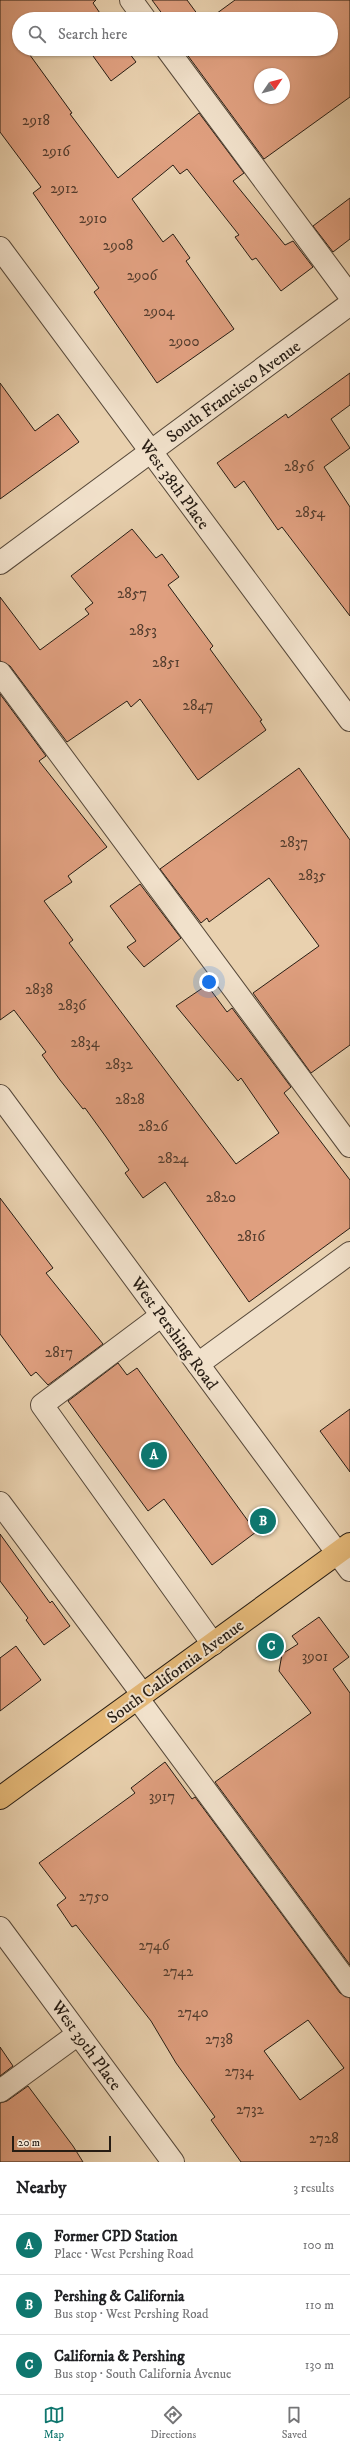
<!DOCTYPE html>
<meta charset="utf-8">
<style>
:root{--surface:#fff;--page:#f2f2f2;--text:#202124;--muted:#757577;--line:#e0e0e0;--accent:#0f766e}
body{margin:0;font-family:"IM FELL DW Pica",serif;background:var(--page);color:var(--text)}
.compass{position:absolute;left:254px;top:68px;width:36px;height:36px;border-radius:50%;background:var(--surface);box-shadow:0 1px 3px #0004;rotate:55deg}
.scale{position:absolute;left:12px;bottom:10px;width:99px;box-sizing:border-box;padding-left:4px;border:2px solid #261c13;border-top:0;font-size:11px;line-height:14px;white-space:nowrap;color:#261c13;-webkit-text-stroke:3px #f1e1cb;paint-order:stroke}
.you{position:absolute;left:209px;top:982px;width:14px;height:14px;margin:-10px;border:3px solid #fff;border-radius:50%;background:#1a73e8;box-shadow:0 0 0 6px #1a73e833}
.badge{display:grid;place-items:center;width:26px;height:26px;border-radius:50%;background:var(--accent);color:#fff;font-size:13px;font-weight:700}
.pin{position:absolute;translate:-50% -50%;border:2px solid #fff;box-shadow:0 1px 4px #0006}
.list{margin:0;padding:0;list-style:none}
h2{display:flex;justify-content:space-between;align-items:center;height:52px;margin:0;padding:0 16px;font-size:17px}
h2 small{font-size:13px;font-weight:400;color:var(--muted)}
.list li{display:grid;grid-template-columns:26px 1fr auto;gap:12px;align-items:center;box-sizing:border-box;height:60px;padding:0 16px;border-top:1px solid var(--line)}
.list b{display:block;font-size:15px;white-space:nowrap}
.list p{margin:0;font-size:13px;white-space:nowrap;color:var(--muted)}
.list em{font-size:13px;font-style:normal;color:var(--muted)}
.icon{flex:none;width:22px;height:22px;fill:none;stroke:currentColor;stroke-width:2;stroke-linecap:round;stroke-linejoin:round}
.map{position:relative;flex:none;width:350px;height:2162px;overflow:hidden}
.search{position:absolute;background:var(--surface);box-shadow:0 1px 3px #0004;left:12px;right:12px;top:12px;height:44px;display:flex;align-items:center;gap:10px;box-sizing:border-box;padding:0 14px;border-radius:22px;color:var(--muted);font-size:15px}
.sheet{height:232px;background:var(--surface)}
nav{display:flex;justify-content:space-around;align-items:center;box-sizing:border-box;height:56px;border-top:1px solid var(--line);background:var(--surface);font-size:11px;color:var(--muted)}
nav a{display:grid;justify-items:center;gap:2px}
nav .on{color:var(--accent)}
.map>svg:first-child{display:block}
.building{fill:#df9f7f;stroke:#261c13;fill-rule:evenodd}
.lines{fill:none;stroke-linecap:round;stroke-linejoin:round}
.minor-casing{stroke:#57493a;stroke-width:24}
.major-casing{stroke:#261c13;stroke-width:24}
.minor{stroke:#f1e1cb;stroke-width:22}
.major{stroke:#e4b878;stroke-width:22}
.labels{text-anchor:middle;stroke-width:4;stroke-linejoin:round;paint-order:stroke}
.number-label{font-size:15px;fill:#543d2e}
.street-label{font-size:17px;fill:#261c13;stroke:#f1e1cb}
</style>
<div class="map">
<svg width="350" height="2162" viewBox="0 0 350 2162">
<rect width="100%" height="100%" fill="#e9d1af"/>
<filter id="stains"><feTurbulence type="fractalNoise" baseFrequency=".005" numOctaves="4"/><feColorMatrix values="0 0 0 0 .2 0 0 0 0 .09 0 0 0 0 .02 0 0 0 .5 -.17"/></filter>
<radialGradient id="worn" r=".72"><stop offset=".6" stop-color="#630" stop-opacity="0"/><stop offset="1" stop-color="#630" stop-opacity=".3"/></radialGradient>
<g class="building">
<polygon points="0,0 96,0 93,3 104,19 19,19 19,49 30,49 27,51 72,113 70,114 118,178 199,113 244,173 233,181 285,245 293,241 313,267 281,291 256,258 252,260 235,237 239,235 187,169 180,174 173,165 132,199 163,242 173,234 190,258 186,261 234,329 157,383 94,292 99,288 33,193 41,187 0,132"/>
<polygon points="152,0 187,0 201,19 166,19"/>
<path d="M235,0H350V97L264,159L183,49H331V19H209ZM260,74H284V98H260Z"/>
<polygon points="88,49 126,49 136,62 111,81"/>
<polygon points="350,198 350,239 333,252 313,226"/>
<polygon points="350,373 350,405 331,419 350,448 324,467 350,507 350,616 282,527 278,530 244,481 235,488 217,463 286,414 288,418"/>
<polygon points="0,383 35,431 58,414 79,442 0,499"/>
<polygon points="132,529 156,558 162,554 179,577 168,585 213,646 210,649 262,720 260,721 266,730 198,780 140,699 131,707 127,701 67,742 10,666 0,661 0,597 40,650 89,614 85,609 93,603 71,576"/>
<polygon points="0,694 46,756 39,761 107,847 68,876 72,882 44,901 73,940 69,943 236,1164 279,1133 241,1078 238,1081 176,1006 207,985 227,1012 232,1008 291,1087 284,1093 350,1180 350,1228 249,1302 165,1182 143,1198 125,1173 129,1170 106,1137 85,1108 83,1109 60,1080 42,1055 46,1052 14,1010 0,1020"/>
<polygon points="299,768 350,840 350,1045 311,1073 253,993 319,946 269,878 209,922 207,918 201,923 160,869"/>
<polygon points="140,884 181,938 144,967 127,947 136,941 110,906"/>
<polygon points="0,1198 53,1268 46,1273 103,1344 48,1385 36,1372 31,1376 0,1334"/>
<polygon points="118,1363 127,1375 137,1368 256,1532 212,1565 164,1499 148,1511 68,1401"/>
<polygon points="350,1409 350,1472 320,1431"/>
<polygon points="0,1534 50,1603 52,1601 70,1626 44,1645 26,1620 28,1618 0,1581"/>
<polygon points="319,1617 349,1657 333,1669 350,1693 350,1965 215,1782 311,1713 279,1671 282,1654 298,1644 292,1636"/>
<polygon points="16,1646 41,1680 0,1711 0,1658"/>
<path d="M165,1762L192,1799L195,1797L340,1993L350,1998V2162H241L211,2120L215,2117L176,2063L151,2021L76,1925L72,1927L57,1905L66,1898L39,1863L135,1793L131,1788ZM308,2020L344,2068L300,2100L264,2051Z"/>
<polygon points="0,2047 13,2066 0,2076"/>
<polygon points="28,2086 73,2146 83,2162 0,2162 0,2103 7,2101"/>
</g>
<g class="lines">
<g class="minor-casing">
<g id="minor">
<polyline points="131,0 145,19"/>
<polyline points="167,49 350,296"/>
<polyline points="0,248 350,720"/>
<polyline points="0,563 350,304"/>
<polyline points="0,673 350,1146"/>
<polyline points="0,1096 350,1570"/>
<polyline points="162,1315 42,1405 213,1644"/>
<polyline points="198,1364 350,1253"/>
<polyline points="0,1503 143,1695"/>
<polyline points="138,1699 350,1986"/>
<polyline points="0,1928 173,2162"/>
<polyline points="0,2091 78,2034"/>
</g>
</g>
<g class="major-casing">
<polyline id="major" points="0,1798 350,1544"/>
</g>
<use href="#minor" class="minor"/>
<use href="#major" class="major"/>
</g>
<g class="labels">
<g class="number-label">
<text x="36" y="125">2918</text>
<text x="56" y="156">2916</text>
<text x="64" y="193">2912</text>
<text x="93" y="223">2910</text>
<text x="118" y="250">2908</text>
<text x="142" y="280">2906</text>
<text x="159" y="316">2904</text>
<text x="184" y="346">2900</text>
<text x="299" y="471">2856</text>
<text x="310" y="517">2854</text>
<text x="132" y="598">2857</text>
<text x="143" y="635">2853</text>
<text x="166" y="667">2851</text>
<text x="198" y="710">2847</text>
<text x="294" y="847">2837</text>
<text x="312" y="880">2835</text>
<text x="39" y="994">2838</text>
<text x="72" y="1010">2836</text>
<text x="85" y="1047">2834</text>
<text x="119" y="1069">2832</text>
<text x="130" y="1104">2828</text>
<text x="153" y="1131">2826</text>
<text x="173" y="1163">2824</text>
<text x="221" y="1202">2820</text>
<text x="251" y="1241">2816</text>
<text x="59" y="1357">2817</text>
<text x="315" y="1661">3901</text>
<text x="162" y="1801">3917</text>
<text x="94" y="1901">2750</text>
<text x="154" y="1950">2746</text>
<text x="178" y="1976">2742</text>
<text x="193" y="2017">2740</text>
<text x="219" y="2044">2738</text>
<text x="239" y="2076">2734</text>
<text x="250" y="2114">2732</text>
<text x="324" y="2143">2728</text>
</g>
<g class="street-label">
<text transform="translate(233 391) rotate(-36)" y="6">South Francisco Avenue</text>
<text transform="translate(175 484) rotate(54)" y="6">West 38th Place</text>
<text transform="translate(175 1333) rotate(54)" y="6">West Pershing Road</text>
<text transform="translate(175 1671) rotate(-36)" y="6">South California Avenue</text>
<text transform="translate(87 2045) rotate(54)" y="6">West 39th Place</text>
</g>
</g>
<rect width="100%" height="100%" filter="url(#stains)"/>
<rect width="100%" height="100%" fill="url(#worn)"/>
</svg>
<svg class="compass" viewBox="-18 -18 36 36"><path d="M0-13l5 13h-10z" fill="#e53935"/><path d="M0 13l5-13h-10z" fill="#757577"/></svg>
<div class="scale">20 m</div>
<div class="you"></div>
<div class="pin badge" style="left:154px;top:1455px">A</div>
<div class="pin badge" style="left:263px;top:1521px">B</div>
<div class="pin badge" style="left:271px;top:1646px">C</div>
<div class="search"><svg class="icon" aria-label="search" viewBox="0 0 24 24"><circle cx="10" cy="10" r="6"/><path d="M15 15l6 6"/></svg>Search here</div>
</div>
<section class="sheet">
<h2>Nearby<small>3 results</small></h2>
<ul class="list">
<li><span class="badge">A</span><div><b>Former CPD Station</b><p>Place · West Pershing Road</p></div><em>100 m</em></li>
<li><span class="badge">B</span><div><b>Pershing &amp; California</b><p>Bus stop · West Pershing Road</p></div><em>110 m</em></li>
<li><span class="badge">C</span><div><b>California &amp; Pershing</b><p>Bus stop · South California Avenue</p></div><em>130 m</em></li>
</ul>
</section>
<nav>
<a class="on"><svg class="icon" aria-label="map" viewBox="0 0 24 24"><path d="M3 6l6-2 6 2 6-2v14l-6 2-6-2-6 2zM9 4v14M15 6v14"/></svg>Map</a>
<a><svg class="icon" aria-label="directions" viewBox="0 0 24 24"><path d="M12 3l9 9-9 9-9-9zM9 14v-3h6M13 9l2 2-2 2"/></svg>Directions</a>
<a><svg class="icon" aria-label="saved" viewBox="0 0 24 24"><path d="M7 4h10v16l-5-4-5 4z"/></svg>Saved</a>
</nav>
